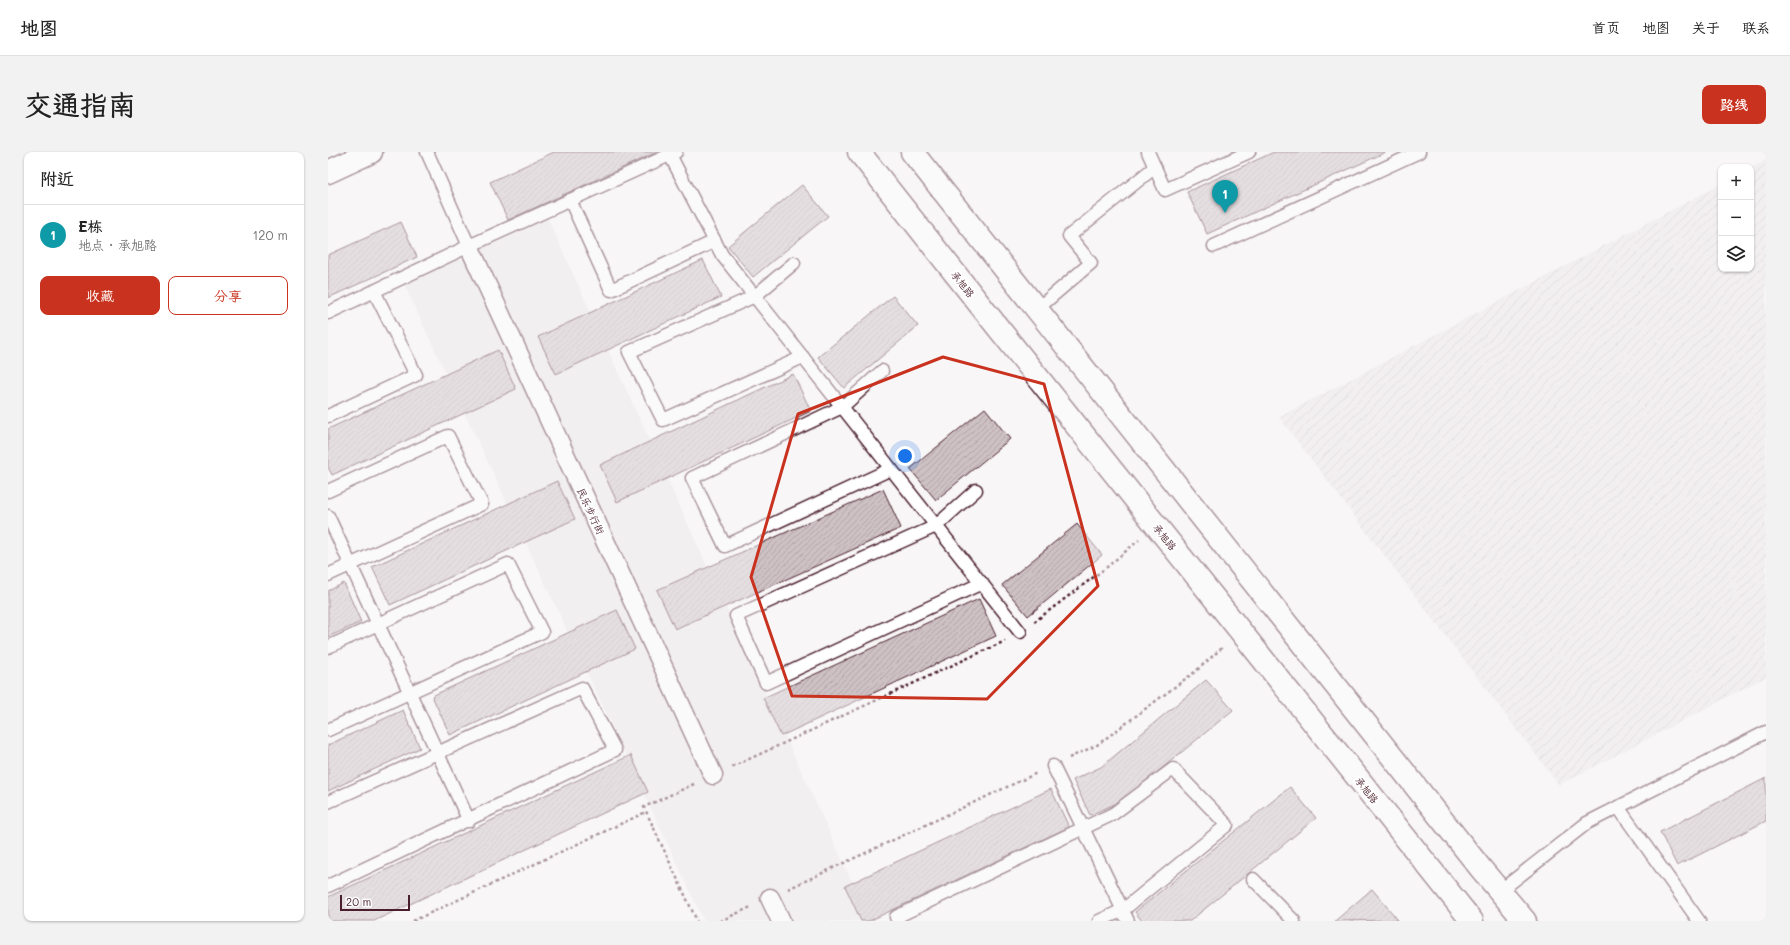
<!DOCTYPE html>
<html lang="zh">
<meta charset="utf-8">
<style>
:root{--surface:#fff;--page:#f2f2f2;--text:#222;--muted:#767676;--line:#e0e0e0;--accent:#c8321e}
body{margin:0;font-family:Mali,"LXGW WenKai TC",sans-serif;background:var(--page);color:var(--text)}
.controls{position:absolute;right:12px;top:12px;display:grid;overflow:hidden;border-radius:8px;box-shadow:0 1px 3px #0004}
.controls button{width:36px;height:36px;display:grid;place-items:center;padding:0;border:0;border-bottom:1px solid var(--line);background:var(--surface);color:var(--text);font:20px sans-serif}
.scale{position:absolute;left:12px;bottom:10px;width:70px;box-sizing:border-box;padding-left:4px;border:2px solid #4a1f2b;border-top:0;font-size:11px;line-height:14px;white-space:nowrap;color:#4a1f2b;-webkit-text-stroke:3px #fff;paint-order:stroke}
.you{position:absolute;left:577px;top:304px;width:14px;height:14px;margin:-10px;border:3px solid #fff;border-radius:50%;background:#1a73e8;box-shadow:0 0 0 6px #1a73e833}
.badge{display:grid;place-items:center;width:26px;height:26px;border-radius:50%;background:var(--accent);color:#fff;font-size:13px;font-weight:700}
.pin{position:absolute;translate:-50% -33px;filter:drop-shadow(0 1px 2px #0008)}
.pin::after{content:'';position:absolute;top:21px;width:14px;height:12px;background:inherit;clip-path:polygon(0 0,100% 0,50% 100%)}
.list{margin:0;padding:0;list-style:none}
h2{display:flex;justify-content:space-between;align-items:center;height:52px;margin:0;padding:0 16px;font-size:17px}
h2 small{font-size:13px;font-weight:400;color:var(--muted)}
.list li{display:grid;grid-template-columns:26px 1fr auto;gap:12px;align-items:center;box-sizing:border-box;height:60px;padding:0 16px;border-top:1px solid var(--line)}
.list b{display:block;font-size:15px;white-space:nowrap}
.list p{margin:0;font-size:13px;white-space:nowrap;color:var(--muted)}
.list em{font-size:13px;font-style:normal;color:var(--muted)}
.actions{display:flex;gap:8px;padding:12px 16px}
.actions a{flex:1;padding:9px 0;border:1px solid var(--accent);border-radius:8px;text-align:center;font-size:14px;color:var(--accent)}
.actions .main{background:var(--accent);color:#fff}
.icon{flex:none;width:22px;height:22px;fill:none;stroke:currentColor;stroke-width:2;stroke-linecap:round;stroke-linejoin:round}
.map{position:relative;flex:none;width:1438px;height:769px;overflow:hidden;border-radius:8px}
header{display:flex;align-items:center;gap:24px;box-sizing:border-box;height:56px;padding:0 20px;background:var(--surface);border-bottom:1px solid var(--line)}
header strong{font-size:19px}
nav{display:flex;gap:22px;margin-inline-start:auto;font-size:14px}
.intro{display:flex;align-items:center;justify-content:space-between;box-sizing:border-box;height:96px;padding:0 24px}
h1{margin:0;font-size:28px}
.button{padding:10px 18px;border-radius:8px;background:var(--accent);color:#fff;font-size:14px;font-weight:700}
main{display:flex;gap:24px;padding:0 24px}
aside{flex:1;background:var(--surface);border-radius:8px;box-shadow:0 1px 3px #0004}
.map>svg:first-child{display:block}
.built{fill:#ebe6e8}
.industrial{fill:url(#industrial-furrows)}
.building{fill:url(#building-hatch);stroke:#4a1f2b}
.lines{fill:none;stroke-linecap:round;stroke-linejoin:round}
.service-casing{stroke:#4a1f2b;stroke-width:15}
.pedestrian-casing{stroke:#4a1f2b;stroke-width:21}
.secondary-casing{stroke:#4a1f2b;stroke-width:25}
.primary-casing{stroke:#4a1f2b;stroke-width:25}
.path{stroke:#4a1f2b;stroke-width:2.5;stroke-dasharray:3 3;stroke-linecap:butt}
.service{stroke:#fff;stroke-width:12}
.pedestrian{stroke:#fff;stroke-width:18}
.secondary{stroke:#fff;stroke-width:22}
.primary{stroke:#fff;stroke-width:22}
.marked{fill:none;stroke:#c8321e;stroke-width:3;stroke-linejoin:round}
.labels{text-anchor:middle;stroke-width:4;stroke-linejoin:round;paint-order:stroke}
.street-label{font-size:10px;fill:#4a1f2b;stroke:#fff}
</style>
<header>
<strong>地图</strong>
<nav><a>首页</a><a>地图</a><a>关于</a><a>联系</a></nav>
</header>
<div class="intro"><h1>交通指南</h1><a class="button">路线</a></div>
<main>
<aside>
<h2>附近<small></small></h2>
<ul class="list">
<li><span class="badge" style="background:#0f9aa8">1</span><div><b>E栋</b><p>地点 · 承旭路</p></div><em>120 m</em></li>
</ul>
<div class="actions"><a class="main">收藏</a><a>分享</a></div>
</aside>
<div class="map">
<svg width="1438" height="769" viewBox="0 0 1438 769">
<defs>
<pattern id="industrial-furrows" width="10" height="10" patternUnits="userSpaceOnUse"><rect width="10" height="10" fill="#ebe6e8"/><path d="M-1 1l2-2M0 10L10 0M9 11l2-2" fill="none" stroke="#cbc5c7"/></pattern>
<pattern id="building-hatch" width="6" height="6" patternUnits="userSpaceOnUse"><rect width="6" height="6" fill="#cdc1c4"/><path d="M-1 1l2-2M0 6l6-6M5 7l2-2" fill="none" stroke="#b2a5a9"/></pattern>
</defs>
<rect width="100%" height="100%" fill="#f8f6f7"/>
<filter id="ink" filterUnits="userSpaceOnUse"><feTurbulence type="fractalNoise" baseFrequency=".025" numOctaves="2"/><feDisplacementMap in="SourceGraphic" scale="8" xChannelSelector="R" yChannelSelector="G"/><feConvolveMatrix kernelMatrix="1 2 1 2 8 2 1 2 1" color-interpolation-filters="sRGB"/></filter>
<g filter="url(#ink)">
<polygon class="built" points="219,65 542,769 376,769 75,130"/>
<polygon class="industrial" points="1438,8 1438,525 1231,633 951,265 1393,32 1393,117 1423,117 1423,16"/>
<g class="building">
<polygon points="226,0 329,0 180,68 162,30"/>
<polygon points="946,0 1058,0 879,82 859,40"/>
<polygon points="474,33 500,64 425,125 400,94"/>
<polygon points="73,70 89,105 0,146 0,103"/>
<polygon points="375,108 393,145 228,222 210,185"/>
<polygon points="565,144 590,174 516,236 490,205"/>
<polygon points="170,198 188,237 4,323 0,315 0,277"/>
<polygon points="465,222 483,259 289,350 272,313"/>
<polygon points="657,256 682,287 608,348 582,317"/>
<polygon points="229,329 247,367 62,453 44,415"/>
<polygon points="555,337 573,376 347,477 329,438"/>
<polygon points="749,372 774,403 700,464 674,433"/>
<polygon points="16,431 33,470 0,485 0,439"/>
<polygon points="651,447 668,484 453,584 435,546"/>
<polygon points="289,458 307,497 122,583 104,544"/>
<polygon points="878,528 905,558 794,649 762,663 745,628 773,615"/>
<polygon points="75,558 92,596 0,639 0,593"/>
<polygon points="303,603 320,640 46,769 0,769 0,745"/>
<polygon points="1438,626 1438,669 1349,714 1332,680"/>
<polygon points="962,635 988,666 862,769 814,769 807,760"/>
<polygon points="723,637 741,675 541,769 533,769 517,734"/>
<polygon points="1044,737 1070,768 1007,769"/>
</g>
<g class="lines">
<g class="service-casing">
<g id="service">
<polyline points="99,0 141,94"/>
<polyline points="820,0 837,38 921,0"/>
<polyline points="342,3 394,103 692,480"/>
<polyline points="242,48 283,138 387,89"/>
<polyline points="886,94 1091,0"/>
<polyline points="466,111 427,144 301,200 335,268 475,205"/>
<polyline points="709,157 763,111 741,84 827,15"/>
<polyline points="0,161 141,94 348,0"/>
<polyline points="554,219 514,255 364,326 397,394 563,317"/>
<polyline points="0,264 88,223 46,139"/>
<polyline points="648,338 608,374 408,464 438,531 654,431"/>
<polyline points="0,339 120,284 154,352 0,423"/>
<polyline points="0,364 141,669"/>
<polyline points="0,495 180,412 214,480 0,578"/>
<polyline points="725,614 800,769"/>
<polyline points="0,650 254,536 287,598 0,734"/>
<polyline points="1290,655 1371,769"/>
<polyline points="925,727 966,769"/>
<polyline points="1172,739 1259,671 1438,580"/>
<polyline points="570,769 568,765 785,662 845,617 899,673 795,758 771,769"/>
</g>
</g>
<g class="pedestrian-casing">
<g id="pedestrian">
<polyline points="141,94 385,623"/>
<polyline points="442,746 453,769"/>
</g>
</g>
<g class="secondary-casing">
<polyline id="secondary" points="0,20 43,0"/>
</g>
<g class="primary-casing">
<g id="primary">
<polyline points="531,0 656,158 1144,769"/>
<polyline points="584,0 1154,718 1197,769"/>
</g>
</g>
<g class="path">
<polyline points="706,470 779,415 811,388"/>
<polyline points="741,606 769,593 868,519 895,495"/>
<polyline points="404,615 677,489"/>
<polyline points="366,632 316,655 369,769"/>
<polyline points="460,737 709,621"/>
<polyline points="85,769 318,660"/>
<polyline points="392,769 423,755"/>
</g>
<use href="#service" class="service"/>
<use href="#pedestrian" class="pedestrian"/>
<use href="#secondary" class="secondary"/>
<use href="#primary" class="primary"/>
</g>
</g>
<path d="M0 0H1438V769H0ZM615,205L716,232L770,434L659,547L464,544L423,425L470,262Z" fill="#f8f6f7" fill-opacity=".55" fill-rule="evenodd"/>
<path class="marked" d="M615,205L716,232L770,434L659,547L464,544L423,425L470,262Z"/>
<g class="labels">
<g class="street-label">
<text transform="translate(635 132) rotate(52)" y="4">承旭路</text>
<text transform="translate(263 359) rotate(65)" y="4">民乐步行街</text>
<text transform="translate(837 385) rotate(51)" y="4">承旭路</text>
<text transform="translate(1039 638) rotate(51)" y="4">承旭路</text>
</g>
</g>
</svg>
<div class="controls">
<button>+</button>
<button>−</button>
<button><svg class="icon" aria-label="layers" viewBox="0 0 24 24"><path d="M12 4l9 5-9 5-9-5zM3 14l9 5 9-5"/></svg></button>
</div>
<div class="scale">20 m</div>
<div class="you"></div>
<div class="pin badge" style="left:897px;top:61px;background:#0f9aa8">1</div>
</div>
</main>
